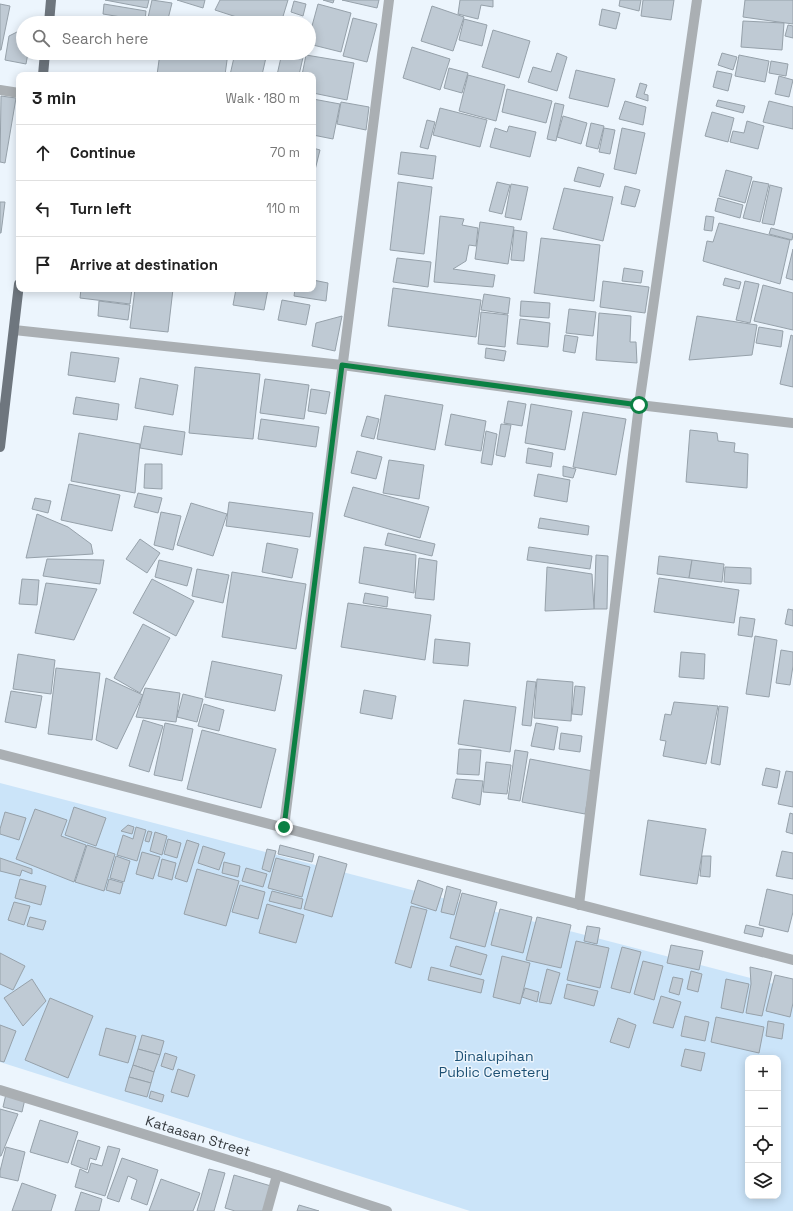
<!DOCTYPE html>
<meta charset="utf-8">
<style>
:root{--surface:#fff;--page:#f2f2f2;--text:#222;--muted:#767676;--line:#e0e0e0}
body{margin:0;font-family:"Space Grotesk",sans-serif;background:var(--page);color:var(--text)}
.controls{position:absolute;right:12px;bottom:12px;display:grid;overflow:hidden;border-radius:8px;box-shadow:0 2px 10px #0003}
.controls button{width:36px;height:36px;display:grid;place-items:center;padding:0;border:0;border-bottom:1px solid var(--line);background:var(--surface);color:var(--text);font:20px sans-serif}
.stop{position:absolute;width:12px;height:12px;margin:-9px;border:3px solid #0b8043;border-radius:50%;background:#fff}
.stop.end{background:#0b8043;border-color:#fff;box-shadow:0 1px 4px #0008}
.list{margin:0;padding:0;list-style:none}
h2{display:flex;justify-content:space-between;align-items:center;height:52px;margin:0;padding:0 16px;font-size:17px}
h2 small{font-size:13px;font-weight:400;color:var(--muted)}
.list li{display:grid;grid-template-columns:26px 1fr auto;gap:12px;align-items:center;box-sizing:border-box;height:56px;padding:0 16px;border-top:1px solid var(--line)}
.list b{display:block;font-size:15px;white-space:nowrap}
.list em{font-size:13px;font-style:normal;color:var(--muted)}
.icon{flex:none;width:22px;height:22px;fill:none;stroke:currentColor;stroke-width:2;stroke-linecap:round;stroke-linejoin:round}
.map{position:relative;flex:none;width:793px;height:1211px;overflow:hidden}
.search{position:absolute;background:var(--surface);box-shadow:0 2px 10px #0003;left:16px;top:16px;width:300px;height:44px;display:flex;align-items:center;gap:10px;box-sizing:border-box;padding:0 14px;border-radius:22px;color:var(--muted);font-size:15px}
.panel{position:absolute;background:var(--surface);box-shadow:0 2px 10px #0003;left:16px;top:72px;width:300px;height:220px;border-radius:8px}
.map>svg:first-child{display:block}
.green{fill:#cbe4f9;fill-rule:evenodd}
.building{fill:#bfcad4;stroke:#96a1aa}
.lines{fill:none;stroke-linecap:round;stroke-linejoin:round}
.minor{stroke:#aaafb3;stroke-width:10}
.major{stroke:#6e767e;stroke-width:10}
.route{stroke:#0b8043;stroke-width:5}
.labels{text-anchor:middle;stroke-width:3;stroke-linejoin:round;paint-order:stroke}
.park-label{font-size:14px;fill:#1d5074;stroke:#ecf5fd}
.street-label{font-size:14px;fill:#363b3f;stroke:#ecf5fd}
</style>
<div class="map">
<svg width="793" height="1211" viewBox="0 0 793 1211">
<rect width="100%" height="100%" fill="#ecf5fd"/>
<path class="green" d="M0,783L793,989V1211H470L0,1062ZM748,1058H778V1196H748Z"/>
<g class="building">
<polygon points="105,0 149,0 147,8"/>
<polygon points="152,0 172,3 167,23 147,22"/>
<polygon points="177,0 205,0 203,8"/>
<polygon points="220,0 288,0 281,23 255,23 215,10"/>
<polygon points="323,0 334,0 333,3"/>
<polygon points="342,0 379,0 377,8"/>
<polygon points="460,0 493,0 493,7 481,5 478,19 458,14"/>
<polygon points="620,0 641,0 639,11 619,6"/>
<polygon points="643,0 674,0 671,20 641,16"/>
<polygon points="745,0 793,0 793,24 743,17"/>
<polygon points="294,1 306,4 303,16 291,12"/>
<polygon points="0,4 10,6 1,50 0,50"/>
<polygon points="104,4 146,11 145,21 103,14"/>
<polygon points="318,4 351,13 341,52 309,44 309,37"/>
<polygon points="432,6 464,17 453,51 421,41"/>
<polygon points="602,9 620,13 616,29 599,25"/>
<polygon points="353,18 377,24 367,62 343,56"/>
<polygon points="291,19 303,23 290,23"/>
<polygon points="464,19 487,25 482,46 459,40"/>
<polygon points="743,21 784,23 782,50 741,47"/>
<polygon points="788,25 793,26 793,38 785,36"/>
<polygon points="23,29 23,53 28,53 26,64 5,60 9,36"/>
<polygon points="493,30 530,41 519,78 482,67"/>
<polygon points="412,47 450,59 440,90 403,78"/>
<polygon points="160,53 228,53 225,75 157,75"/>
<polygon points="235,53 267,53 262,75 230,75"/>
<polygon points="282,53 304,53 299,75 277,75"/>
<polygon points="557,53 567,57 557,91 528,82 533,67 551,72"/>
<polygon points="722,53 737,57 733,70 718,65"/>
<polygon points="306,55 354,63 347,100 313,93 313,75 302,75"/>
<polygon points="739,55 769,61 765,82 735,76"/>
<polygon points="771,61 788,64 786,76 769,73"/>
<polygon points="449,68 468,73 462,93 444,88"/>
<polygon points="576,70 615,79 608,107 569,98"/>
<polygon points="717,71 732,74 728,91 713,87"/>
<polygon points="468,75 505,85 496,121 459,111"/>
<polygon points="779,76 793,80 789,97 775,94"/>
<polygon points="640,83 647,85 644,94 648,95 648,101 636,97"/>
<polygon points="507,89 552,101 546,123 502,112"/>
<polygon points="1,96 16,98 5,163 0,162"/>
<polygon points="313,99 340,104 333,139 313,135"/>
<polygon points="718,100 745,106 743,113 716,106"/>
<polygon points="625,101 646,107 643,125 619,119"/>
<polygon points="769,101 793,107 793,129 763,122"/>
<polygon points="341,102 369,107 366,130 337,124"/>
<polygon points="555,103 564,105 556,141 547,139"/>
<polygon points="440,108 487,120 480,147 433,135"/>
<polygon points="712,112 734,118 728,142 705,136"/>
<polygon points="563,116 587,123 581,144 557,137"/>
<polygon points="427,120 435,122 428,149 420,147"/>
<polygon points="747,121 764,126 758,149 730,142 733,131 744,133"/>
<polygon points="591,123 604,126 598,149 586,146"/>
<polygon points="509,126 536,132 530,157 490,147 495,128 507,132"/>
<polygon points="604,128 615,130 610,154 599,152"/>
<polygon points="622,128 645,133 636,174 614,169"/>
<polygon points="313,148 320,150 313,178"/>
<polygon points="401,152 436,156 433,179 398,174"/>
<polygon points="578,167 604,174 600,187 574,181"/>
<polygon points="726,170 752,177 745,203 719,196"/>
<polygon points="753,181 769,184 760,222 743,218"/>
<polygon points="398,182 432,187 424,254 390,250"/>
<polygon points="497,182 510,185 502,214 489,211"/>
<polygon points="511,184 528,187 521,220 505,217"/>
<polygon points="770,185 782,188 774,225 762,223"/>
<polygon points="625,186 640,190 635,207 621,204"/>
<polygon points="564,188 613,197 603,241 553,229"/>
<polygon points="718,198 743,205 740,218 715,211"/>
<polygon points="0,202 5,202 1,233 0,233"/>
<polygon points="440,216 464,219 462,225 478,228 476,246 469,245 466,261 453,269 495,275 493,287 434,282"/>
<polygon points="706,216 714,217 712,231 704,230"/>
<polygon points="480,222 514,227 508,264 475,259"/>
<polygon points="719,223 790,240 780,284 703,261 707,241 713,242"/>
<polygon points="771,228 793,234 792,240 769,234"/>
<polygon points="514,230 527,232 524,261 511,260"/>
<polygon points="541,238 600,245 594,301 534,293"/>
<polygon points="793,249 793,280 786,278"/>
<polygon points="397,258 431,262 428,287 393,282"/>
<polygon points="624,268 643,271 641,283 622,281"/>
<polygon points="725,278 741,282 739,289 723,285"/>
<polygon points="313,280 328,283 326,301 294,296 295,289 313,289"/>
<polygon points="603,281 649,287 645,313 600,307"/>
<polygon points="745,281 759,284 750,323 736,320"/>
<polygon points="763,285 793,293 793,330 754,321"/>
<polygon points="393,288 481,300 476,337 388,326"/>
<polygon points="81,289 132,289 130,304 80,298"/>
<polygon points="135,289 173,289 168,332 130,328"/>
<polygon points="236,289 268,289 264,310 233,305"/>
<polygon points="484,294 510,298 508,314 481,310"/>
<polygon points="282,300 310,305 306,325 278,320"/>
<polygon points="99,301 130,305 128,320 98,316"/>
<polygon points="521,301 550,303 549,318 520,316"/>
<polygon points="569,309 596,312 593,336 566,333"/>
<polygon points="481,312 508,315 505,347 478,344"/>
<polygon points="599,313 631,316 630,342 636,342 637,363 596,360"/>
<polygon points="342,316 335,351 312,346 316,323"/>
<polygon points="697,316 757,325 752,355 689,360"/>
<polygon points="520,319 550,323 548,347 517,344"/>
<polygon points="759,327 783,331 781,347 756,343"/>
<polygon points="565,335 578,337 575,353 563,351"/>
<polygon points="791,335 793,336 793,387 780,384"/>
<polygon points="486,348 506,351 504,361 485,358"/>
<polygon points="71,352 119,358 115,382 68,375"/>
<polygon points="195,367 260,374 253,439 189,433"/>
<polygon points="140,378 178,385 173,415 135,408"/>
<polygon points="265,379 309,385 304,419 260,413"/>
<polygon points="311,389 330,392 326,414 308,411"/>
<polygon points="385,395 443,405 435,450 377,439"/>
<polygon points="76,397 119,404 117,420 73,414"/>
<polygon points="508,401 526,404 522,426 504,423"/>
<polygon points="531,404 572,411 565,450 525,443"/>
<polygon points="583,412 626,419 616,475 573,467"/>
<polygon points="451,414 486,421 481,451 445,445"/>
<polygon points="367,416 379,419 374,439 361,436"/>
<polygon points="261,419 319,427 316,447 258,439"/>
<polygon points="501,424 511,425 505,457 496,455"/>
<polygon points="144,426 185,432 182,455 140,448"/>
<polygon points="690,430 717,433 718,441 735,443 734,452 748,454 747,488 686,482"/>
<polygon points="486,431 497,434 492,465 481,463"/>
<polygon points="79,433 140,444 135,493 71,481"/>
<polygon points="528,448 553,453 551,467 526,463"/>
<polygon points="357,451 382,457 376,479 351,473"/>
<polygon points="389,460 424,465 419,499 383,493"/>
<polygon points="145,464 162,464 162,489 144,488"/>
<polygon points="563,466 576,469 573,478 563,476"/>
<polygon points="538,474 570,480 567,502 534,496"/>
<polygon points="69,484 120,495 112,531 61,520"/>
<polygon points="353,487 429,507 420,538 344,516"/>
<polygon points="138,493 162,498 158,513 134,507"/>
<polygon points="35,498 51,501 48,513 32,509"/>
<polygon points="229,502 313,513 310,537 226,526"/>
<polygon points="191,503 227,514 213,556 177,545"/>
<polygon points="161,512 181,516 173,550 154,545"/>
<polygon points="37,514 68,527 91,544 93,554 26,558"/>
<polygon points="540,518 589,526 588,535 538,528"/>
<polygon points="388,533 435,544 432,556 385,545"/>
<polygon points="140,539 160,553 147,573 126,559"/>
<polygon points="267,543 298,549 292,578 262,572"/>
<polygon points="364,547 416,555 414,593 359,583"/>
<polygon points="529,547 592,556 590,569 527,560"/>
<polygon points="596,555 608,556 607,609 594,609"/>
<polygon points="659,556 692,560 689,578 657,574"/>
<polygon points="419,558 437,561 434,600 415,598"/>
<polygon points="47,559 104,560 100,584 43,576"/>
<polygon points="159,560 192,568 187,586 155,577"/>
<polygon points="692,560 724,564 722,582 689,578"/>
<polygon points="547,567 592,574 594,609 545,611"/>
<polygon points="725,567 751,568 751,584 724,582"/>
<polygon points="197,569 229,575 223,603 192,596"/>
<polygon points="232,572 306,584 296,649 222,637"/>
<polygon points="659,578 739,590 734,623 654,612"/>
<polygon points="22,579 39,580 37,605 19,604"/>
<polygon points="152,579 194,601 176,636 133,613"/>
<polygon points="46,583 97,589 74,640 35,633"/>
<polygon points="365,593 388,597 387,607 363,603"/>
<polygon points="348,603 431,615 425,660 341,647"/>
<polygon points="788,609 793,610 793,626 785,624"/>
<polygon points="740,617 755,619 752,637 738,635"/>
<polygon points="143,624 170,638 140,693 114,678"/>
<polygon points="755,636 777,640 769,697 746,694"/>
<polygon points="435,639 470,643 468,666 433,663"/>
<polygon points="781,650 793,652 793,666 790,685 776,683"/>
<polygon points="681,652 705,654 704,679 679,677"/>
<polygon points="18,654 55,660 51,694 13,689"/>
<polygon points="212,661 282,675 275,711 205,697"/>
<polygon points="56,668 100,673 92,740 48,734"/>
<polygon points="106,678 143,695 117,749 96,740"/>
<polygon points="537,679 573,682 571,721 534,718"/>
<polygon points="527,681 536,682 531,726 522,725"/>
<polygon points="575,686 585,687 582,715 572,714"/>
<polygon points="145,688 180,693 176,722 136,717"/>
<polygon points="364,690 396,696 392,719 360,713"/>
<polygon points="11,691 42,696 36,728 5,722"/>
<polygon points="183,694 203,699 197,722 177,717"/>
<polygon points="464,700 516,707 510,752 458,744"/>
<polygon points="674,702 718,706 706,764 663,756 666,741 660,740 665,714 671,715"/>
<polygon points="204,704 224,710 219,731 198,726"/>
<polygon points="719,706 728,707 720,765 711,763"/>
<polygon points="143,720 163,726 149,772 129,766"/>
<polygon points="165,723 193,729 182,781 154,775"/>
<polygon points="536,723 558,727 554,750 531,746"/>
<polygon points="202,730 276,749 261,808 187,789"/>
<polygon points="561,733 582,736 580,752 559,749"/>
<polygon points="459,749 481,750 479,775 457,774"/>
<polygon points="515,750 528,752 520,801 508,799"/>
<polygon points="530,759 593,771 585,814 522,802"/>
<polygon points="486,762 511,765 507,794 483,792"/>
<polygon points="766,768 780,771 777,788 762,785"/>
<polygon points="786,771 793,772 793,807 778,804"/>
<polygon points="456,779 483,781 480,805 452,798"/>
<polygon points="74,807 106,818 96,846 65,835"/>
<polygon points="35,809 67,820 61,836 86,845 74,882 16,859"/>
<polygon points="5,812 26,818 19,840 0,834 0,829"/>
<polygon points="790,813 793,814 793,834 786,832"/>
<polygon points="648,820 706,829 697,884 640,875"/>
<polygon points="128,825 134,827 132,834 121,831"/>
<polygon points="136,827 146,830 137,861 117,855 123,835 133,839"/>
<polygon points="148,831 152,832 149,842 145,841"/>
<polygon points="155,832 167,836 162,855 150,851"/>
<polygon points="168,839 181,843 177,858 164,854"/>
<polygon points="187,840 199,844 187,882 175,878"/>
<polygon points="87,845 115,854 104,891 75,882"/>
<polygon points="280,845 314,854 312,862 278,854"/>
<polygon points="203,846 225,853 219,870 198,863"/>
<polygon points="267,849 276,851 270,872 262,869"/>
<polygon points="782,851 793,853 793,879 776,876"/>
<polygon points="142,852 160,857 153,879 136,874"/>
<polygon points="116,856 130,861 124,882 110,878"/>
<polygon points="319,856 347,864 332,917 304,909"/>
<polygon points="702,856 711,856 710,877 700,876"/>
<polygon points="0,858 32,869 32,874 22,870 20,876 0,871"/>
<polygon points="276,858 310,867 302,897 268,888"/>
<polygon points="162,859 176,863 172,880 158,876"/>
<polygon points="224,862 240,866 238,877 222,873"/>
<polygon points="246,868 267,874 263,887 242,881"/>
<polygon points="197,869 239,881 226,926 184,914"/>
<polygon points="20,879 46,886 41,905 15,898"/>
<polygon points="109,879 123,883 120,894 106,890"/>
<polygon points="418,880 443,889 436,911 411,903"/>
<polygon points="240,885 265,892 258,919 232,912"/>
<polygon points="447,886 461,890 454,915 441,912"/>
<polygon points="767,889 793,895 793,912 788,932 759,925"/>
<polygon points="272,891 303,899 301,909 269,901"/>
<polygon points="462,893 497,902 485,947 450,938"/>
<polygon points="14,902 30,906 24,925 8,920"/>
<polygon points="267,904 304,915 296,943 259,933"/>
<polygon points="411,906 427,910 411,968 395,963"/>
<polygon points="500,909 532,917 523,953 491,945"/>
<polygon points="30,917 46,921 43,930 27,926"/>
<polygon points="537,917 571,925 561,968 526,960"/>
<polygon points="746,925 764,929 762,937 744,933"/>
<polygon points="587,926 600,928 597,944 584,941"/>
<polygon points="576,941 609,948 600,988 567,980"/>
<polygon points="671,945 703,951 699,970 667,963"/>
<polygon points="456,946 487,955 481,975 450,966"/>
<polygon points="622,947 641,952 630,993 611,988"/>
<polygon points="0,953 25,966 13,990 0,984"/>
<polygon points="502,956 530,963 520,1004 493,997"/>
<polygon points="643,961 663,966 654,1000 634,994"/>
<polygon points="431,967 484,980 481,993 428,980"/>
<polygon points="750,967 772,972 762,1016 746,1013 751,984"/>
<polygon points="547,969 560,973 551,1004 539,1002"/>
<polygon points="691,971 702,974 698,992 687,989"/>
<polygon points="775,975 793,979 793,1003 790,1017 766,1011"/>
<polygon points="673,977 683,979 679,995 669,992"/>
<polygon points="32,979 46,1001 23,1026 4,998"/>
<polygon points="726,979 749,984 743,1013 721,1008"/>
<polygon points="567,984 598,991 594,1006 564,998"/>
<polygon points="525,988 539,992 537,1002 522,997"/>
<polygon points="661,996 681,1002 673,1028 653,1023"/>
<polygon points="50,998 93,1016 68,1078 25,1060"/>
<polygon points="685,1016 709,1022 705,1041 681,1036"/>
<polygon points="716,1017 764,1027 759,1053 711,1042"/>
<polygon points="618,1018 636,1025 629,1048 610,1042"/>
<polygon points="768,1021 784,1024 782,1039 766,1036"/>
<polygon points="0,1025 16,1031 4,1062 0,1061"/>
<polygon points="106,1028 136,1036 128,1063 99,1055"/>
<polygon points="142,1035 164,1041 160,1055 138,1049"/>
<polygon points="138,1049 160,1055 154,1072 133,1065"/>
<polygon points="685,1049 705,1053 701,1071 681,1066"/>
<polygon points="165,1053 177,1057 173,1070 161,1066"/>
<polygon points="133,1065 154,1072 151,1083 129,1077"/>
<polygon points="178,1069 195,1075 188,1097 171,1092"/>
<polygon points="129,1077 151,1083 147,1097 125,1091"/>
<polygon points="151,1091 164,1095 162,1102 149,1098"/>
<polygon points="6,1094 25,1099 22,1112 3,1107"/>
<polygon points="0,1109 18,1114 1,1156 0,1156"/>
<polygon points="40,1120 78,1132 68,1163 30,1152"/>
<polygon points="78,1140 100,1147 96,1160 90,1158 87,1170 71,1164"/>
<polygon points="108,1146 120,1149 105,1196 75,1187 80,1169 88,1173 91,1163 102,1166"/>
<polygon points="6,1147 25,1152 18,1181 0,1177 0,1171"/>
<polygon points="122,1158 158,1170 147,1205 131,1199 137,1180 128,1176 119,1202 107,1198"/>
<polygon points="209,1169 225,1173 214,1211 197,1211"/>
<polygon points="234,1175 271,1186 264,1211 235,1211 225,1208"/>
<polygon points="161,1179 200,1193 193,1211 149,1211"/>
<polygon points="22,1183 56,1195 51,1211 12,1211"/>
<polygon points="81,1192 102,1199 99,1211 75,1211"/>
<polygon points="299,1205 319,1211 297,1211"/>
</g>
<g class="lines">
<g class="minor">
<polyline points="0,90 19,93"/>
<polyline points="14,330 342,365 639,405 793,423"/>
<polyline points="0,754 793,960"/>
<polyline points="284,827 389,0"/>
<polyline points="579,905 639,405 697,0"/>
<polyline points="0,1090 277,1175 387,1211"/>
<polyline points="267,1211 277,1175"/>
</g>
<g class="major">
<polyline points="49,23 51,0"/>
<polyline points="43,75 45,53"/>
<polyline points="0,447 19,284"/>
</g>
</g>
<g class="lines">
<polyline class="route" points="284,827 342,365 639,405"/>
</g>
<g class="labels">
<g class="park-label">
<text x="494" y="1061">Dinalupihan<tspan x="494" dy="16">Public Cemetery</tspan></text>
</g>
<g class="street-label">
<text transform="translate(198 1136) rotate(17)" y="5">Kataasan Street</text>
</g>
</g>
</svg>
<div class="controls">
<button>+</button>
<button>−</button>
<button><svg class="icon" aria-label="locate" viewBox="0 0 24 24"><circle cx="12" cy="12" r="6"/><path d="M12 2v4M12 18v4M2 12h4M18 12h4"/></svg></button>
<button><svg class="icon" aria-label="layers" viewBox="0 0 24 24"><path d="M12 4l9 5-9 5-9-5zM3 14l9 5 9-5"/></svg></button>
</div>
<div class="stop" style="left:639px;top:405px"></div>
<div class="stop end" style="left:284px;top:827px"></div>
<div class="search"><svg class="icon" aria-label="search" viewBox="0 0 24 24"><circle cx="10" cy="10" r="6"/><path d="M15 15l6 6"/></svg>Search here</div>
<section class="panel">
<h2>3 min<small>Walk · 180 m</small></h2>
<ul class="list">
<li><svg class="icon" aria-label="ahead" viewBox="0 0 24 24"><path d="M12 20V5M6 11l6-6 6 6"/></svg><div><b>Continue</b></div><em>70 m</em></li>
<li><svg class="icon" aria-label="left" viewBox="0 0 24 24"><path d="M17 20v-9H6M10 6l-5 5 5 5"/></svg><div><b>Turn left</b></div><em>110 m</em></li>
<li><svg class="icon" aria-label="arrive" viewBox="0 0 24 24"><path d="M6 21V4h12l-3 4 3 4H6"/></svg><div><b>Arrive at destination</b></div></li>
</ul>
</section>
</div>
